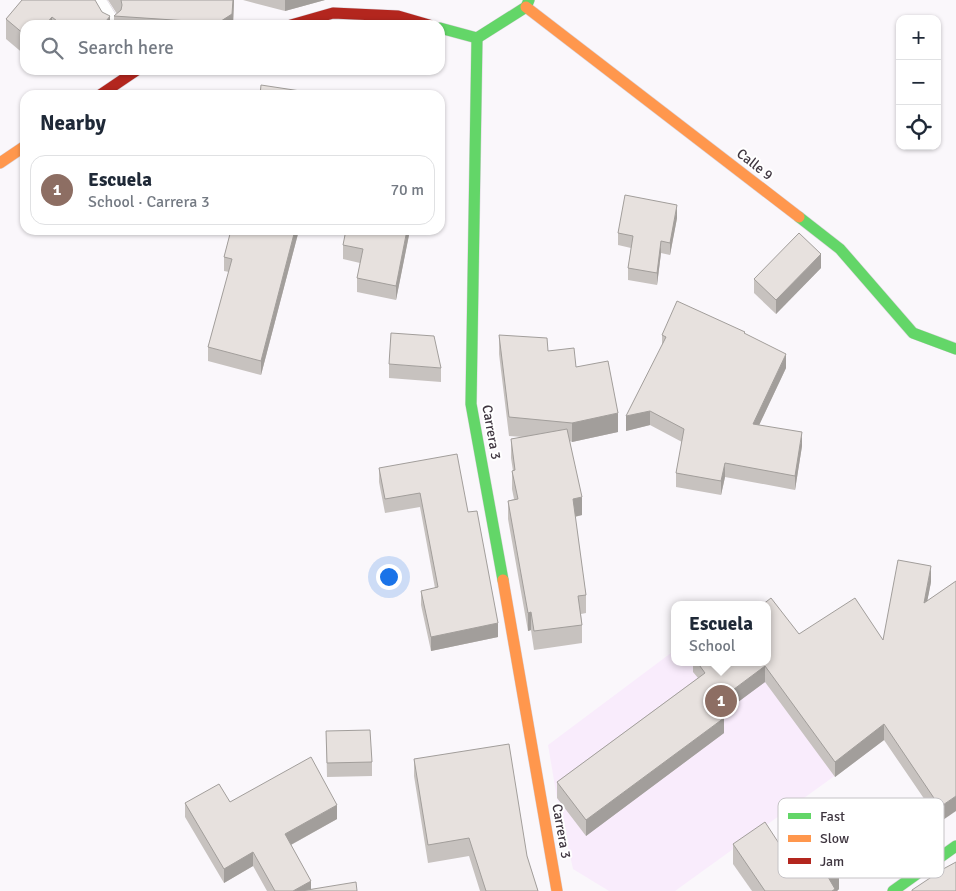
<!DOCTYPE html>
<meta charset="utf-8">
<style>
:root{--surface:#fff;--page:#f2f2f3;--text:#1f2937;--muted:#747a83;--line:#e0e1e3;--accent:#d93025}
body{margin:0;font-family:Signika,sans-serif;background:var(--page);color:var(--text)}
.controls{position:absolute;right:15px;top:15px;display:grid;overflow:hidden;border-radius:10px;box-shadow:0 1px 4px #0004}
.controls button{width:45px;height:45px;display:grid;place-items:center;padding:0;border:0;border-bottom:1px solid var(--line);background:var(--surface);color:var(--text);font:25px sans-serif}
.you{position:absolute;left:388px;top:576px;width:18px;height:18px;margin:-12px;border:4px solid #fff;border-radius:50%;background:#1a73e8;box-shadow:0 0 0 8px #1a73e833}
.badge{display:grid;place-items:center;width:32px;height:32px;border-radius:50%;background:var(--accent);color:#fff;font-size:16px;font-weight:700}
.pin{position:absolute;translate:-50% -50%;border:2px solid #fff;box-shadow:0 1px 5px #0006}
.popup{position:absolute;left:671px;top:601px;width:100px;height:65px;box-sizing:border-box;display:grid;place-content:center;border-radius:10px;background:var(--surface);filter:drop-shadow(0 1px 4px #0005);font-size:16px;white-space:nowrap;color:var(--muted)}
.popup b{font-size:19px;color:var(--text)}
.popup::after{content:'';position:absolute;left:50%;top:100%;margin-left:-10px;border:10px solid transparent;border-top-color:var(--surface)}
.list{margin:0;padding:0;list-style:none}
h2{display:flex;justify-content:space-between;align-items:center;height:65px;margin:0;padding:0 20px;font-size:21px}
h2 small{font-size:16px;font-weight:400;color:var(--muted)}
.list li{display:grid;grid-template-columns:32px 1fr auto;gap:15px;align-items:center;box-sizing:border-box;height:70px;margin:0 10px 10px;padding:0 10px;border:1px solid var(--line);border-radius:15px}
.list b{display:block;font-size:19px;white-space:nowrap}
.list p{margin:0;font-size:16px;white-space:nowrap;color:var(--muted)}
.list em{font-size:16px;font-style:normal;color:var(--muted)}
.icon{flex:none;width:28px;height:28px;fill:none;stroke:currentColor;stroke-width:2;stroke-linecap:round;stroke-linejoin:round}
.map{position:relative;flex:none;width:956px;height:891px;overflow:hidden}
.search{position:absolute;background:var(--surface);box-shadow:0 1px 4px #0004;left:20px;top:20px;width:425px;height:55px;display:flex;align-items:center;gap:12px;box-sizing:border-box;padding:0 18px;border-radius:15px;color:var(--muted);font-size:19px}
.panel{position:absolute;background:var(--surface);box-shadow:0 1px 4px #0004;left:20px;top:90px;width:425px;height:145px;border-radius:15px}
.map>svg:first-child{display:block}
.built{fill:#f9ecfc}
.lines{fill:none;stroke-linecap:round;stroke-linejoin:round}
.lane-casing{stroke:#d9d3db;stroke-width:20}
.fast-casing{stroke:#d9d3db;stroke-width:12}
.slow-casing{stroke:#d9d3db;stroke-width:12}
.jam-casing{stroke:#d9d3db;stroke-width:12}
.lane{stroke:#fefefe;stroke-width:19}
.fast{stroke:#63d668;stroke-width:11}
.slow{stroke:#ff974d;stroke-width:11}
.jam{stroke:#b3261e;stroke-width:11}
.wall{fill:#c7c2bf}
.shaded-wall{fill:#a29e9b}
.building{fill:#e7e1de;stroke:#a29e9b}
.labels{text-anchor:middle;stroke-width:4;stroke-linejoin:round;paint-order:stroke}
.street-label{font-size:14px;fill:#3f3640;stroke:#fff}
.key{fill:#fff;stroke:#c5c3c6;stroke-width:1}
.key-label{font-size:14px;fill:#3f3640}
</style>
<div class="map">
<svg width="956" height="891" viewBox="0 0 956 891">
<rect width="100%" height="100%" fill="#faf7fb"/>
<polygon class="built" points="675,650 675,662 767,662 872,749 675,891 609,891 573,869 557,798 548,745"/>
<g class="lines">
<g class="lane-casing">
<polyline id="lane" points="87,0 100,7 111,25"/>
</g>
<g class="fast-casing">
<g id="fast">
<polyline points="440,28 477,38"/>
<polyline points="477,38 471,404 503,580"/>
<polyline points="477,38 526,7 529,0"/>
<polyline points="799,217 840,249 913,333 956,349"/>
<polyline points="893,891 956,846"/>
</g>
</g>
<g class="slow-casing">
<g id="slow">
<polyline points="526,7 799,217"/>
<polyline points="0,163 25,146"/>
<polyline points="503,580 557,891"/>
</g>
</g>
<g class="jam-casing">
<g id="jam">
<polyline points="291,25 333,13 398,16 429,25"/>
<polyline points="100,95 137,70"/>
</g>
</g>
<use href="#lane" class="lane"/>
<use href="#fast" class="fast"/>
<use href="#slow" class="slow"/>
<use href="#jam" class="jam"/>
</g>
<g class="wall">
<polygon points="22,0 110,25 25,25 25,55 6,39 6,19"/>
<polygon points="108,0 234,0 233,25 114,25 114,16 117,14"/>
<polygon points="243,0 325,0 285,11"/>
<polygon points="677,218 670,255 661,253 657,285 628,280 628,268 631,248 618,245 618,233"/>
<polygon points="231,230 299,230 261,375 208,361 208,347 229,272 224,271 224,257"/>
<polygon points="346,230 410,230 396,300 357,292 357,278 360,263 343,259 343,245"/>
<polygon points="821,268 776,314 754,293 754,279"/>
<polygon points="745,334 786,368 759,425 802,446 795,490 725,477 721,495 676,487 676,473 682,442 650,425 626,431 662,346 662,335"/>
<polygon points="499,335 548,351 576,367 618,432 572,442 570,441 582,515 575,517 586,595 586,613 581,614 582,625 582,643 534,650 531,630 528,631 508,519 508,501 514,499 512,489 512,471 513,471 511,458 511,439 523,437 509,436 499,354"/>
<polygon points="389,364 441,368 441,382 389,378"/>
<polygon points="379,468 468,512 498,637 431,651 421,605 421,591 435,588 420,507 385,513 379,482"/>
<polygon points="956,581 940,822 884,740 835,777 765,682 721,714 724,733 586,836 557,798 557,782 698,678 693,672 693,662 767,662 799,634 883,640 931,582 927,601"/>
<polygon points="326,731 372,762 372,776 327,777"/>
<polygon points="414,759 527,856 538,891 480,891 469,856 428,863 414,776"/>
<polygon points="230,802 337,819 291,845 311,889 357,891 267,891 253,866 224,883 185,817 185,803"/>
<polygon points="733,844 780,845 839,889 837,891 752,891 733,864"/>
</g>
<g class="shaded-wall">
<polygon points="233,0 234,0 233,25 218,25 218,23"/>
<polygon points="285,0 325,0 285,11"/>
<polygon points="110,16 110,25 103,25"/>
<polygon points="52,17 52,25 45,25"/>
<polygon points="677,205 677,218 670,255 670,243"/>
<polygon points="295,230 299,230 261,375 261,361"/>
<polygon points="407,230 410,230 396,300 396,286"/>
<polygon points="661,241 661,253 657,285 657,273"/>
<polygon points="821,254 821,268 776,314 776,300"/>
<polygon points="786,354 786,368 753,438 753,424"/>
<polygon points="650,411 650,425 626,431 626,416"/>
<polygon points="618,413 618,432 572,442 572,423"/>
<polygon points="802,432 802,446 795,490 795,476"/>
<polygon points="725,463 725,477 721,495 721,481"/>
<polygon points="582,497 582,515 573,517 573,499"/>
<polygon points="931,566 931,582 924,618 924,603"/>
<polygon points="531,612 531,630 528,631 528,613"/>
<polygon points="498,623 498,637 431,651 431,637"/>
<polygon points="765,666 765,682 714,720 714,704"/>
<polygon points="724,718 724,733 586,836 586,820"/>
<polygon points="884,724 884,740 835,777 835,762"/>
<polygon points="956,796 956,811 940,822 940,807"/>
<polygon points="337,805 337,819 285,848 285,834"/>
<polygon points="253,852 253,866 224,883 224,869"/>
<polygon points="839,869 839,889 837,891 828,891 828,877"/>
<polygon points="311,881 311,891 293,891"/>
</g>
<g class="building">
<polygon points="22,0 95,0 102,12 110,16 103,25 62,25 52,17 45,25 25,25 25,35 6,19"/>
<polygon points="121,0 233,0 232,14 218,23 114,16 121,10 122,5"/>
<polygon points="261,85 307,92 306,95 260,95"/>
<polygon points="625,195 677,205 670,243 661,241 657,273 628,268 633,236 618,233"/>
<polygon points="231,230 295,230 261,361 208,347 232,259 224,257"/>
<polygon points="346,230 407,230 396,286 357,278 363,249 343,245"/>
<polygon points="799,233 821,254 776,300 754,279"/>
<polygon points="677,301 745,332 744,333 786,354 753,424 802,432 795,476 725,463 721,481 676,473 684,429 650,411 626,416 666,337 662,335"/>
<polygon points="391,333 434,336 441,368 389,364"/>
<polygon points="499,335 547,338 548,351 574,348 576,367 608,361 618,413 572,423 509,417"/>
<polygon points="567,429 582,497 573,499 586,595 578,596 582,625 534,631 531,612 528,613 508,501 518,499 512,471 515,470 511,439"/>
<polygon points="457,454 468,512 477,511 498,623 431,637 421,591 438,587 420,493 385,499 379,468"/>
<polygon points="898,560 931,566 924,603 956,581 956,796 940,807 884,724 835,762 765,666 714,704 724,718 586,820 557,782 705,673 697,662 767,662 767,605 762,605 771,598 799,634 855,598 883,640"/>
<polygon points="370,730 372,762 327,763 326,731"/>
<polygon points="509,744 527,856 538,891 486,891 469,838 428,845 414,759"/>
<polygon points="311,757 337,805 285,834 311,881 293,891 275,891 253,852 224,869 185,803 219,784 230,802"/>
<polygon points="765,822 780,845 810,826 839,869 828,877 835,889 832,891 765,891 733,844"/>
<polygon points="956,862 956,891 912,891 912,890 945,868"/>
<polygon points="356,882 357,891 301,891"/>
</g>
<g class="labels">
<g class="street-label">
<text transform="translate(755 164) rotate(38)" y="5">Calle 9</text>
<text transform="translate(492 432) rotate(80)" y="5">Carrera 3</text>
<text transform="translate(562 831) rotate(80)" y="5">Carrera 3</text>
</g>
</g>
<rect x="778" y="798" width="166" height="80" rx="8" class="key"/>
<rect x="788" y="813" width="23" height="6" fill="#63d668"/>
<rect x="788" y="835" width="23" height="7" fill="#ff974d"/>
<rect x="788" y="858" width="23" height="6" fill="#b3261e"/>
<g class="key-label">
<text x="820" y="821">Fast</text>
<text x="820" y="843">Slow</text>
<text x="820" y="866">Jam</text>
</g>
</svg>
<div class="controls">
<button>+</button>
<button>−</button>
<button><svg class="icon" aria-label="locate" viewBox="0 0 24 24"><circle cx="12" cy="12" r="6"/><path d="M12 2v4M12 18v4M2 12h4M18 12h4"/></svg></button>
</div>
<div class="you"></div>
<div class="pin badge" style="left:721px;top:701px;background:#8d6e63">1</div>
<div class="popup"><b>Escuela</b>School</div>
<div class="search"><svg class="icon" aria-label="search" viewBox="0 0 24 24"><circle cx="10" cy="10" r="6"/><path d="M15 15l6 6"/></svg>Search here</div>
<section class="panel">
<h2>Nearby<small></small></h2>
<ul class="list">
<li><span class="badge" style="background:#8d6e63">1</span><div><b>Escuela</b><p>School · Carrera 3</p></div><em>70 m</em></li>
</ul>
</section>
</div>
